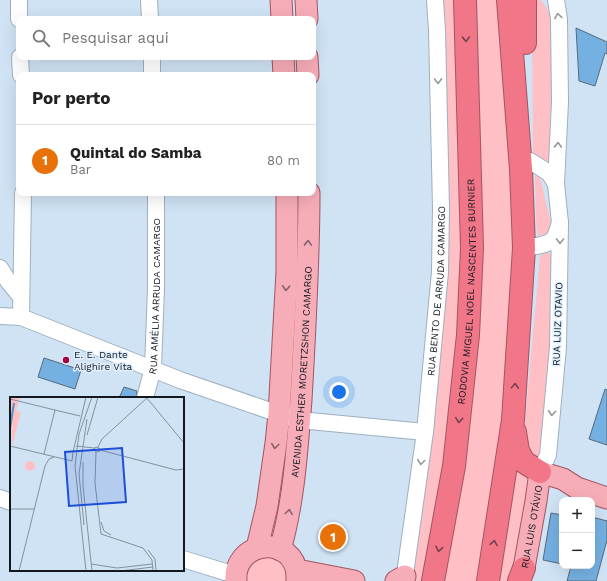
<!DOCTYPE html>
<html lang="pt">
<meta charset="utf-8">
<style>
:root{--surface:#fff;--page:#f2f2f2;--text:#222;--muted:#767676;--line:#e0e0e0;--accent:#2563eb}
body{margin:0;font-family:"Work Sans",sans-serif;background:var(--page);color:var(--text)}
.controls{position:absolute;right:12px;bottom:12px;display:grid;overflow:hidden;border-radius:8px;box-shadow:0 4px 16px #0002}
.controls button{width:36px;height:36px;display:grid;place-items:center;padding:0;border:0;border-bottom:1px solid var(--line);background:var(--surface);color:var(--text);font:20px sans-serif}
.you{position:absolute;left:339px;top:392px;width:14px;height:14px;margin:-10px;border:3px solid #fff;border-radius:50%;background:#1a73e8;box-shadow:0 0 0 6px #1a73e833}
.badge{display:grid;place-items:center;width:26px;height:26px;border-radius:50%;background:var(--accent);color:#fff;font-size:13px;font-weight:700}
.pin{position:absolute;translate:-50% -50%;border:2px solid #fff;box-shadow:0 1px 4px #0006}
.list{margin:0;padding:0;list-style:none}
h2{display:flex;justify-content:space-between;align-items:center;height:52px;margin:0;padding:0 16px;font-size:17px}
h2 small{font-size:13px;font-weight:400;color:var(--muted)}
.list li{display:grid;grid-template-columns:26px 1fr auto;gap:12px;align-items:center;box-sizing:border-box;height:72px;padding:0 16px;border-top:1px solid var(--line)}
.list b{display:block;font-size:15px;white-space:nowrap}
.list p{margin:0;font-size:13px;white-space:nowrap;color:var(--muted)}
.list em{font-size:13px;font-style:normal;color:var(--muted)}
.icon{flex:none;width:22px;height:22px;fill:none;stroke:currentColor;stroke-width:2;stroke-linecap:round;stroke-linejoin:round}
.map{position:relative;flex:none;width:607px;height:581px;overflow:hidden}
.search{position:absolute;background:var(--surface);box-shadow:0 4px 16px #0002;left:16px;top:16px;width:300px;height:44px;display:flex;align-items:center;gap:10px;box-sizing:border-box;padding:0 14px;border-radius:8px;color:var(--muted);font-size:15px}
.panel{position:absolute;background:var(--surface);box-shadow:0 4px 16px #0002;left:16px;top:72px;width:300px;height:124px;border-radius:8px}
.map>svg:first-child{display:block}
.green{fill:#febfc5}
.building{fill:#75b0e2;stroke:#586a79}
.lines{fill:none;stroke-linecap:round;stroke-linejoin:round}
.minor-casing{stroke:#9db0c0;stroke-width:18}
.major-casing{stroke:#a35563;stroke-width:23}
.highway-casing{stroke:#a35563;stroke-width:24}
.minor{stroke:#fff;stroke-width:16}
.major{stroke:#f7adb8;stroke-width:21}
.highway{stroke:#f17688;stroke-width:22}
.oneway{stroke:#94979a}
.oneway2{stroke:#76424e}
.oneway3{stroke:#84626b}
.poi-dot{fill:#a4073b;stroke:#e0effe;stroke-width:1.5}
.labels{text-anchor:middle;stroke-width:3;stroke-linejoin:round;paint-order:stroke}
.street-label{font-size:10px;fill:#11181e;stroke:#e0effe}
.poi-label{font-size:10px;fill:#11181e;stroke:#e0effe;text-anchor:start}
.inset-river{fill:none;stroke:#5892c3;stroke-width:2}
.inset-road{fill:none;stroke:#83929e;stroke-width:1}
.view{fill:#1d4ed8;fill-opacity:0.15;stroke:#1d4ed8;stroke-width:2}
.inset-edge{fill:none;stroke:#11181e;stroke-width:2}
</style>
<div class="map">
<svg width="607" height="581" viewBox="0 0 607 581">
<rect width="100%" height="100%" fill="#cfe3f4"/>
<g class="green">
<polygon points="442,0 457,0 459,32 458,160 463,230 459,348 440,491 421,581 411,581 441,350"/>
<polygon points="476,0 501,0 512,139 512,254 500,452 480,581 443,581 472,410 480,306 482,186"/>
<polygon points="530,0 541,0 546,7 555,23 555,73 550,116 552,161 541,161 533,154 532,32"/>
<polygon points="535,176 540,177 552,228 546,234 538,236 536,222"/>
<polygon points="545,251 556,257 554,345 540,457 534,460 523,444 540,257"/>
<polygon points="516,466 524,475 532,481 513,581 498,581 505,548"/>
<polygon points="262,554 284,561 291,581 242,581 243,569"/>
</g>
<g class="building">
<polygon points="576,28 607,42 607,54 605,53 595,86 579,81"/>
<polygon points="44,358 81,370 75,389 38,377"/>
<polygon points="124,387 137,391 136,398 119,398"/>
<polygon points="605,389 607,390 607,445 589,439"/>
<polygon points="551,513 562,515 562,564 543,560"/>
<polygon points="592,517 607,521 607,540 596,581 567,581 571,566 592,566"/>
</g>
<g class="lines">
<g class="minor-casing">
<g id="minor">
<polyline points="19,0 19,19"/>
<polyline points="149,0 150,19"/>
<polyline points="556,0 559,19 560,102 556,184"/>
<polyline points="20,57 21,75"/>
<polyline points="152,57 152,75"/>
<polyline points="530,161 549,173 556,184 560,223"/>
<path d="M524,248C533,246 549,246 554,238C557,234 558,227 560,223L558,347L548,455L540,472"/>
<polyline points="0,268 8,281 21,297"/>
<polyline points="0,316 21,317 180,380 279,414 299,420 425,432"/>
<polyline points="21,317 23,193"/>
<path id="s1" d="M145,398L153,368L156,288V193"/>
<polyline points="0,498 11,502"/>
<polyline points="183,559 235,575"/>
<path id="s2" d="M404,581L425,432L440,272L441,208L437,30L435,0"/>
</g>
</g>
<g class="major-casing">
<g id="major">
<polyline points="281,0 282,19"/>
<polyline points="306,0 307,19"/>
<polyline points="283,57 284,75"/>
<polyline points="307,57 308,75"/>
<polyline points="257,548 267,506 276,443 279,414 287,272 287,193"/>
<path id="s3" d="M280,550C294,501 297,450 301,400C305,331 309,262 309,193"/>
<path id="s4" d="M524,568L536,501L540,472L563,479L577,488L607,498"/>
<polyline points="297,570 354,581"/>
<path d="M236,581C233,544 285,533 296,568C297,572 297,577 297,581"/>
<polyline points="396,581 405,576"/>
</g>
</g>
<g class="highway-casing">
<g id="highway">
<polyline points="525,0 525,43"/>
<polyline points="515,432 518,451 524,462 540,472"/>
<path id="s5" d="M433,581L454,466L468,335L472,248L465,0"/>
<polyline points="488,581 513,420 524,248 521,169 508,0"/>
<polyline points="519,581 524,568"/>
</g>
</g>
<use href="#minor" class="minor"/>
<use href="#major" class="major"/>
<use href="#highway" class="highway"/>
</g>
<defs><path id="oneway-chevron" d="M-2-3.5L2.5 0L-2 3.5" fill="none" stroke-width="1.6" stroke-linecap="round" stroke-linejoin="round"/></defs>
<g class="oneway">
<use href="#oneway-chevron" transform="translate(558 16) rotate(-99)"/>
<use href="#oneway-chevron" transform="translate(438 81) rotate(89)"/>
<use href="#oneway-chevron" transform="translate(558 145) rotate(-88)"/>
<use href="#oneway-chevron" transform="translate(560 241) rotate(91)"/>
<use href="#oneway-chevron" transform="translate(552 413) rotate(95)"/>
<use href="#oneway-chevron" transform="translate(421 462) rotate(98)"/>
</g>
<g class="oneway2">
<use href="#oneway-chevron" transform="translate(466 39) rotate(88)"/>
<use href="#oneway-chevron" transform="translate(515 386) rotate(-86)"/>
<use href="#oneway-chevron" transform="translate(459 420) rotate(96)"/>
<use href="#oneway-chevron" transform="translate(494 543) rotate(-81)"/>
<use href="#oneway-chevron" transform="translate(439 549) rotate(101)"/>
</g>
<g class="oneway3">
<use href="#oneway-chevron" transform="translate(308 243) rotate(-88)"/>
<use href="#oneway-chevron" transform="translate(286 288) rotate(93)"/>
<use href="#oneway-chevron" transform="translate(275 446) rotate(97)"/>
<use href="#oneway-chevron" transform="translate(289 512) rotate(-82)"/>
</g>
<circle class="poi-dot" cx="66" cy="360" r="4"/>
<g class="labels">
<g class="street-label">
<text dy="4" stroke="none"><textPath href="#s2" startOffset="292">RUA BENTO DE ARRUDA CAMARGO</textPath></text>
<text dy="4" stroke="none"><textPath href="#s5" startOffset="292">RODOVIA MIGUEL NOEL NASCENTES BURNIER</textPath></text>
<text dy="4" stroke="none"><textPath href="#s1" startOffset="103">RUA AMÉLIA ARRUDA CAMARGO</textPath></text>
<text transform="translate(557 324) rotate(-88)" y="4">RUA LUIZ OTAVIO</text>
<text dy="4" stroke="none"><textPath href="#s3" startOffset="180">AVENIDA ESTHER MORETZSHON CAMARGO</textPath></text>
<text dy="4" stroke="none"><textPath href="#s4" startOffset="42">RUA LUIS OTÁVIO</textPath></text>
</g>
<g class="poi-label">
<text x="74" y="358">E. E. Dante<tspan x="74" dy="12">Alighire Vita</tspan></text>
</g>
</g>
<g transform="translate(10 397)">
<rect width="174" height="174" fill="#cfe3f4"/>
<path d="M0,0H10L6,14L11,15L2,49ZM15 69a5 5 0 1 1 10 0a5 5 0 1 1-10 0Z" fill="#febfc5"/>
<path class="inset-river" d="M0,31L4,6"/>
<path class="inset-road" d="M136,0L174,46M0,2L45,13L34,57M45,13L70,19M77,38L88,0M0,49L62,64L63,55M66,49L84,51M88,50L84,51L86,55L90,54L88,50L92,42L138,0M90,53L166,73L174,72M63,55L76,0M86,55L85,86L91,137L133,151L142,163L143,174M73,65V89L82,174M0,112H24M91,125L94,134L101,138M74,128L69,77L77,22M138,153L145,162L146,174M81,167L107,171L142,167M9,174L35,69L39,62L44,60M76,174L65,69L69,37L82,0M110,174L143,170"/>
<path class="view" d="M112,51L116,105L59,109L55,55Z"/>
<rect width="174" height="174" class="inset-edge"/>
</g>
</svg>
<div class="controls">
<button>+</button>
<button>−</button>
</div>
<div class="you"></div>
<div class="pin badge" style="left:333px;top:537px;background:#e8710a">1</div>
<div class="search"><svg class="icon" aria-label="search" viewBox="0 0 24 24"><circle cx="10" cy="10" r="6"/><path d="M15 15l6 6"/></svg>Pesquisar aqui</div>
<section class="panel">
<h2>Por perto<small></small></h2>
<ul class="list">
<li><span class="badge" style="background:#e8710a">1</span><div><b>Quintal do Samba</b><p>Bar</p></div><em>80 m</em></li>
</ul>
</section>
</div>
